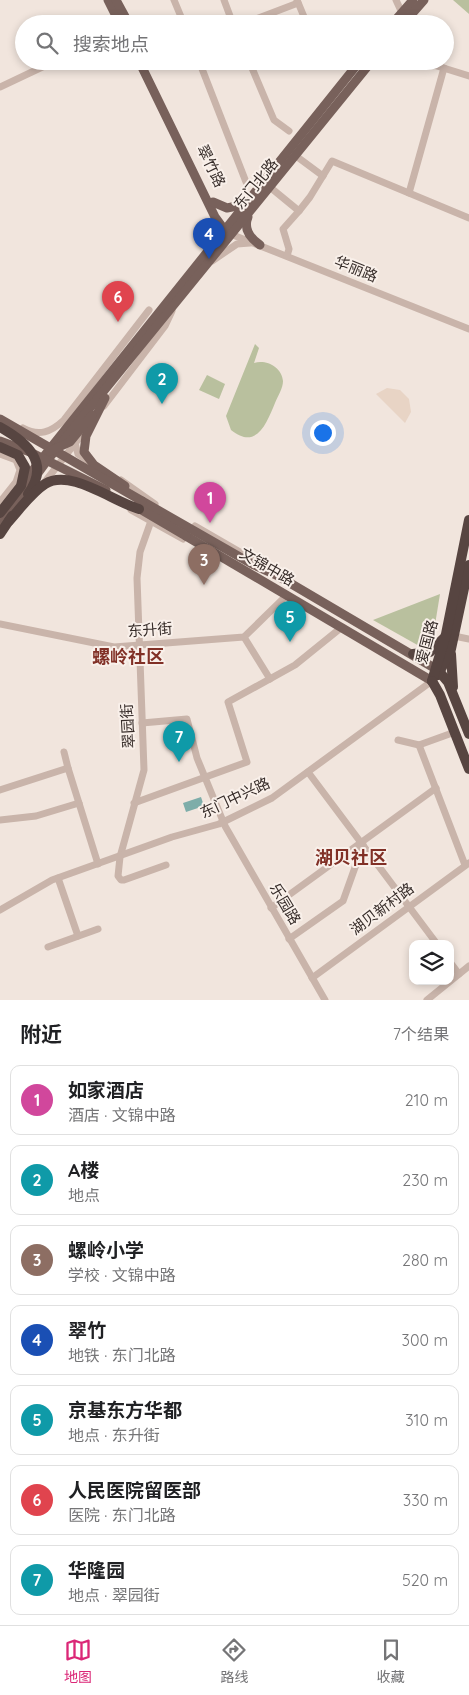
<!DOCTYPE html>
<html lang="zh">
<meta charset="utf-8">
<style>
:root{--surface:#fff;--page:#f2f2f2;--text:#202124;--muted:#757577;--line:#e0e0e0;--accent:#db2777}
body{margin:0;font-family:Quicksand,"Noto Sans SC",sans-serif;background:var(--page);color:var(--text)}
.controls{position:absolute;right:15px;bottom:15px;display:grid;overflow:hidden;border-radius:10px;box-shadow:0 2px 8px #0003}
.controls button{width:45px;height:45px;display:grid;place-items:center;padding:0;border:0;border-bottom:1px solid var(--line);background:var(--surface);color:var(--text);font:25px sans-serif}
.you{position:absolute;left:322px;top:432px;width:18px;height:18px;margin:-12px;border:4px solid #fff;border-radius:50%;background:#1a73e8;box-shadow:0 0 0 8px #1a73e833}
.badge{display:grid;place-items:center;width:32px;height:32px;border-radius:50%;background:var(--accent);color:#fff;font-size:16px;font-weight:700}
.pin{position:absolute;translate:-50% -41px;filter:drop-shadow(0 1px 2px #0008)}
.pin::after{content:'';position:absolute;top:26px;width:18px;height:15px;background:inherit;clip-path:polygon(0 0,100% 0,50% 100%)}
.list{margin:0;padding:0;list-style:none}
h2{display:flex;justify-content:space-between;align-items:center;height:65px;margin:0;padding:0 20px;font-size:21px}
h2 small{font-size:16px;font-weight:400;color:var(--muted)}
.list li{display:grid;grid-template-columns:32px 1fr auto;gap:15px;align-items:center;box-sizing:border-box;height:70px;margin:0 10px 10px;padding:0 10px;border:1px solid var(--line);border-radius:10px}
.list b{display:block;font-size:19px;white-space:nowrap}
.list p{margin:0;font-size:16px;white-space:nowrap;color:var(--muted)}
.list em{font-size:16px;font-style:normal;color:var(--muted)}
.icon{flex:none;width:28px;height:28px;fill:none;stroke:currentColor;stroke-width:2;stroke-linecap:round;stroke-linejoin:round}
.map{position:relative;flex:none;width:469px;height:1000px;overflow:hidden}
.search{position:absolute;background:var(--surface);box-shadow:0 2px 8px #0003;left:15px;right:15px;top:15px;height:55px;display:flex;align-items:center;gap:12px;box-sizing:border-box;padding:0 18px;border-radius:28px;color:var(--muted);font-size:19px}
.sheet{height:625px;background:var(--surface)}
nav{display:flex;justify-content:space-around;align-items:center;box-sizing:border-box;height:70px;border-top:1px solid var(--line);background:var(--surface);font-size:14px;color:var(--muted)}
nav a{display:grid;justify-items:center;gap:2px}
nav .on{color:var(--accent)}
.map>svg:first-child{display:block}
.green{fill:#b9c09e}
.plaza{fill:#e8d4c5}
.water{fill:#7eada9}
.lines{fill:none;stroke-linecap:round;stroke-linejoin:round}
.minor{stroke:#c9b4aa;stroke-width:7}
.major{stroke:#78615b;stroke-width:9}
.highway{stroke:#574541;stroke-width:10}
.major-bridge{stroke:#78615b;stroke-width:9}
.highway-bridge{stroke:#574541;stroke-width:10}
.labels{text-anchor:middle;stroke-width:4;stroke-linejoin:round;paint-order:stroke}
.street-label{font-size:15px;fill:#362c29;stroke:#f9f0ea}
.quarter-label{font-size:18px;font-weight:bold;fill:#813026;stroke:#f9f0ea}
</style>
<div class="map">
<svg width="469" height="1000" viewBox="0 0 469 1000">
<rect width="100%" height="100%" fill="#f1e5dd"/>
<g class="green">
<polygon points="453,0 469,0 469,14"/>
<path d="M255,344L259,348L254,363C266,359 282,367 283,381C283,388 278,396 275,403C267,422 257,451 231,430L226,416Z"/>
<polygon points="207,375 225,384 219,399 199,390"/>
<polygon points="440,594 432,643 421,647 373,620"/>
</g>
<polygon class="plaza" points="387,388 400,390 409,399 411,412 405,423 376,394"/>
<polygon class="water" points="201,797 204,806 186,812 183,803"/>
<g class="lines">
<g class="minor">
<polyline points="174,0 184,24"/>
<polyline points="224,0 233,24"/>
<polyline points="297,0 307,24"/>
<polyline points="396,0 402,13"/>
<polyline points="243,24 298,3"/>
<polyline points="199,61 246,182"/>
<polyline points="249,61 274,120 289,131"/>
<polyline points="421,61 469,76"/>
<polyline points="0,87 55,61"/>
<polyline points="296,156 323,176"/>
<polyline points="271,188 299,211 310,197 332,161 469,218"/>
<polyline points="409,193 444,68"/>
<polyline points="233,235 469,329"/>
<polyline points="287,256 289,249 283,229 299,211"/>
<polyline points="212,261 237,244 250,243"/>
<polyline points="104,406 165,326 172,311"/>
<path d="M23,428C39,437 51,432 64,420L149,310"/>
<polyline points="75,443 78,454 90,462"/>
<polyline points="0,454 16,460 20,470 16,482 0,502"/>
<polyline points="121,480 155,504"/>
<polyline points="44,483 87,428"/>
<polyline points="131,510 183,539"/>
<polyline points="151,521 140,552 137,578 144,770 120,857 118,876 121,880 124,880 166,865"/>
<polyline points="195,526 266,567"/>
<polyline points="0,624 114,647 244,637 287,595"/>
<polyline points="454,636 469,639"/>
<polyline points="244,637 270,679"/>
<polyline points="142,723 187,719 197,758 225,826 325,1000"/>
<polyline points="398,740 419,745 455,732"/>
<polyline points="419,745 465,865"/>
<polyline points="64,752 68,768"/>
<polyline points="308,772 437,944"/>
<polyline points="0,790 68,768 98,864"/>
<polyline points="134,803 247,762 228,702 295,665 342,627"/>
<polyline points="0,820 36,816 79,803"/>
<polyline points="58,878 78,936"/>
<polyline points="271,908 436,788"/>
<polyline points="0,910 52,880 172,837 219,824 272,798 432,681"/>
<polyline points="289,939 343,901 363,845"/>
<polyline points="48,947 98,929"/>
<polyline points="450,962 459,974"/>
<polyline points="312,978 469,863"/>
<polyline points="427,1000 469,966"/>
</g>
<g class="major">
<polyline points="108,0 120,24"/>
<polyline points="116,0 129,24"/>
<polyline points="392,24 413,0"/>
<polyline points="403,24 424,0"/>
<polyline points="139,61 215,217 226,232"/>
<polyline points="213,202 227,208 242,205"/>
<path d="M248,217C243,229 250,238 260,245"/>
<polyline points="0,441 30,452"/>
<polyline points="21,485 360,61"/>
<polyline points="142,501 254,565 278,576 436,669"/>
<polyline points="0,525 46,462 372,61"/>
<polyline points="186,536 432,681"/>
</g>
<g class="highway">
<polyline points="0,447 18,455 25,467 21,486 0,513"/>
<polyline points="413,654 430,652 443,639"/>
<polyline points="451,654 453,687"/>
<polyline points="437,669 448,682 469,734"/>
<polyline points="438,675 451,649 469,565"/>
<polyline points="432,681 446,634 469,520"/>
<polyline points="432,681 440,695 469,769"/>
</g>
<g class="major-bridge">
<polyline points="105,398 86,436 84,452 94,465 125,486"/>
<polyline points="0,419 142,501"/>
<polyline points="50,451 70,442 92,415"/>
<polyline points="30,452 106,490"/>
<polyline points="135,506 186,536"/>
</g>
<g class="highway-bridge">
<path d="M0,427C27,442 51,463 28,494"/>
<path d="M9,521C20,509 31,493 45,484C70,468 112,501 139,509"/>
<polyline points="0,534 12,516"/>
</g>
</g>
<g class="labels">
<g class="street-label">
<text transform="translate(211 166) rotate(64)" y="5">翠竹路</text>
<text transform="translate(256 184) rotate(-51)" y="5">东门北路</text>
<text transform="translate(356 269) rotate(22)" y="5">华丽路</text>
<text transform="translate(267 567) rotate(30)" y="5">文锦中路</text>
<text transform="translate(150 630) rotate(-4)" y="5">东升街</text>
<text transform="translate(427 642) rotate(-75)" y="5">爱国路</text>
<text transform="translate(128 726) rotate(-93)" y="5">翠园街</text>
<text transform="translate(235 798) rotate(-25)" y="5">东门中兴路</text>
<text transform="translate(285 904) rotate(59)" y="5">乐园路</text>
<text transform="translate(382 909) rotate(-37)" y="5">湖贝新村路</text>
</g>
<g class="quarter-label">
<text x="128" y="663">螺岭社区</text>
<text x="351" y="864">湖贝社区</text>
</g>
</g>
</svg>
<div class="controls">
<button><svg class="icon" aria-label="layers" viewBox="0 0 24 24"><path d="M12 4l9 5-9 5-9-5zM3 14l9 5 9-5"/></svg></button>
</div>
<div class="you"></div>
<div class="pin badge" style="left:210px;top:523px;background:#d1479c">1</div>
<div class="pin badge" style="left:162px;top:404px;background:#0f9aa8">2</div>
<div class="pin badge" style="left:204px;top:585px;background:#8d6e63">3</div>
<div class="pin badge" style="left:209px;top:259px;background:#1a4fb4">4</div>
<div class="pin badge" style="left:290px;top:642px;background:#0f9aa8">5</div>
<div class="pin badge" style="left:118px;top:322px;background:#e0444e">6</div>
<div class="pin badge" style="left:179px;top:762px;background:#0f9aa8">7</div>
<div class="search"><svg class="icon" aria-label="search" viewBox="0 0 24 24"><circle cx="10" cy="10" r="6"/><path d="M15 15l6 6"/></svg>搜索地点</div>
</div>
<section class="sheet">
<h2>附近<small>7个结果</small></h2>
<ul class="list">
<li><span class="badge" style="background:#d1479c">1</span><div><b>如家酒店</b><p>酒店 · 文锦中路</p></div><em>210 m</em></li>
<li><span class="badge" style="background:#0f9aa8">2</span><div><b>A楼</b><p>地点</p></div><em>230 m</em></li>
<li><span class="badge" style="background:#8d6e63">3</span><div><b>螺岭小学</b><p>学校 · 文锦中路</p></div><em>280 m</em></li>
<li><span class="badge" style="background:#1a4fb4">4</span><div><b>翠竹</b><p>地铁 · 东门北路</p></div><em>300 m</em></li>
<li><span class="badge" style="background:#0f9aa8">5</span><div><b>京基东方华都</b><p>地点 · 东升街</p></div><em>310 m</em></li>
<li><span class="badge" style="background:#e0444e">6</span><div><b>人民医院留医部</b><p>医院 · 东门北路</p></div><em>330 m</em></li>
<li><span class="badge" style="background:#0f9aa8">7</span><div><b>华隆园</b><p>地点 · 翠园街</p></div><em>520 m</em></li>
</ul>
</section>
<nav>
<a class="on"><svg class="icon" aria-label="map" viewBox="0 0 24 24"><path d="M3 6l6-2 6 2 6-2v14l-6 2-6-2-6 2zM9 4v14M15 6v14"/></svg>地图</a>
<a><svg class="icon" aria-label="directions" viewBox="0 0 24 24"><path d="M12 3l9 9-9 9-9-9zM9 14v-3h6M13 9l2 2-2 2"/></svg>路线</a>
<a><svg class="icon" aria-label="saved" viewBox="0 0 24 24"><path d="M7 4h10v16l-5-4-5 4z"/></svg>收藏</a>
</nav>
